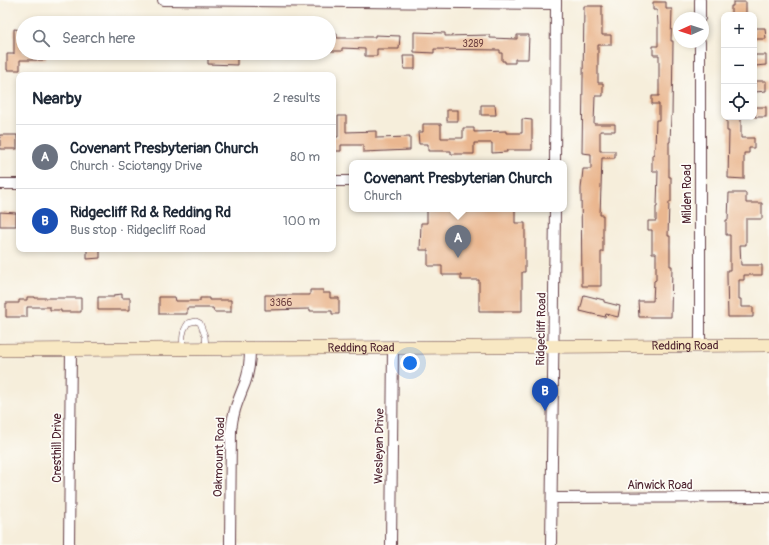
<!DOCTYPE html>
<meta charset="utf-8">
<style>
:root{--surface:#fff;--page:#f6f6f7;--text:#1f2937;--muted:#747a83;--line:#e0e1e3;--accent:#d1495b}
body{margin:0;font-family:Pangolin,sans-serif;background:var(--page);color:var(--text)}
.controls{position:absolute;right:12px;top:12px;display:grid;overflow:hidden;border-radius:8px;box-shadow:0 2px 6px #0003}
.controls button{width:36px;height:36px;display:grid;place-items:center;padding:0;border:0;border-bottom:1px solid var(--line);background:var(--surface);color:var(--text);font:20px sans-serif}
.compass{position:absolute;left:673px;top:12px;width:36px;height:36px;border-radius:50%;background:var(--surface);box-shadow:0 2px 6px #0003;rotate:267deg}
.you{position:absolute;left:410px;top:363px;width:14px;height:14px;margin:-10px;border:3px solid #fff;border-radius:50%;background:#1a73e8;box-shadow:0 0 0 6px #1a73e833}
.badge{display:grid;place-items:center;width:26px;height:26px;border-radius:50%;background:var(--accent);color:#fff;font-size:13px;font-weight:700}
.pin{position:absolute;translate:-50% -33px;filter:drop-shadow(0 1px 2px #0008)}
.pin::after{content:'';position:absolute;top:21px;width:14px;height:12px;background:inherit;clip-path:polygon(0 0,100% 0,50% 100%)}
.popup{position:absolute;left:349px;top:160px;width:218px;height:52px;box-sizing:border-box;display:grid;place-content:center;border-radius:8px;background:var(--surface);filter:drop-shadow(0 1px 3px #0005);font-size:13px;white-space:nowrap;color:var(--muted)}
.popup b{font-size:15px;color:var(--text)}
.popup::after{content:'';position:absolute;left:50%;top:100%;margin-left:-8px;border:8px solid transparent;border-top-color:var(--surface)}
.list{margin:0;padding:0;list-style:none}
h2{display:flex;justify-content:space-between;align-items:center;height:52px;margin:0;padding:0 16px;font-size:17px}
h2 small{font-size:13px;font-weight:400;color:var(--muted)}
.list li{display:grid;grid-template-columns:26px 1fr auto;gap:12px;align-items:center;box-sizing:border-box;height:64px;padding:0 16px;border-top:1px solid var(--line)}
.list b{display:block;font-size:15px;white-space:nowrap}
.list p{margin:0;font-size:13px;white-space:nowrap;color:var(--muted)}
.list em{font-size:13px;font-style:normal;color:var(--muted)}
.icon{flex:none;width:22px;height:22px;fill:none;stroke:currentColor;stroke-width:2;stroke-linecap:round;stroke-linejoin:round}
.map{position:relative;flex:none;width:769px;height:545px;overflow:hidden}
.search{position:absolute;background:var(--surface);box-shadow:0 2px 6px #0003;left:16px;top:16px;width:320px;height:44px;display:flex;align-items:center;gap:10px;box-sizing:border-box;padding:0 14px;border-radius:22px;color:var(--muted);font-size:15px}
.panel{position:absolute;background:var(--surface);box-shadow:0 2px 6px #0003;left:16px;top:72px;width:320px;height:180px;border-radius:8px}
.map>svg:first-child{display:block}
.building{fill:#eab790}
.lines{fill:none;stroke-linecap:round;stroke-linejoin:round}
.service-casing{stroke:#643e45;stroke-width:6}
.minor-casing{stroke:#643e45;stroke-width:12}
.secondary-casing{stroke:#643e45;stroke-width:14}
.service{stroke:#fff;stroke-width:5}
.minor{stroke:#fff;stroke-width:10}
.secondary{stroke:#f8e8c3;stroke-width:13}
.labels{text-anchor:middle;stroke-width:3.5;stroke-linejoin:round;paint-order:stroke}
.number-label{font-size:10px;fill:#724544}
.street-label{font-size:12px;fill:#4a1f2b;stroke:#fdfcf7}
</style>
<div class="map">
<svg width="769" height="545" viewBox="0 0 769 545">
<rect width="100%" height="100%" fill="#fdfcf7"/>
<filter id="ink" filterUnits="userSpaceOnUse"><feTurbulence type="fractalNoise" baseFrequency=".025" numOctaves="2"/><feDisplacementMap in="SourceGraphic" scale="8" xChannelSelector="R" yChannelSelector="G"/><feConvolveMatrix kernelMatrix="1 2 1 2 8 2 1 2 1" color-interpolation-filters="sRGB"/></filter>
<filter id="wash" filterUnits="userSpaceOnUse"><feTurbulence type="fractalNoise" baseFrequency=".012" numOctaves="4" result="noise"/><feDisplacementMap in="SourceGraphic" scale="16" xChannelSelector="R" yChannelSelector="G"/><feGaussianBlur stdDeviation="0.9" result="paint"/><feColorMatrix in="noise" values="0 0 0 0 0 0 0 0 0 0 0 0 0 0 0 0 0 1.4 0 .05"/><feComposite in="paint" operator="in"/></filter>
<g filter="url(#wash)">
<rect width="100%" height="100%" fill="#f6eedb"/>
<g id="blocks">
<g class="building">
<polygon points="653,2 666,2 666,9 672,9 671,41 673,41 672,116 671,116 670,142 669,142 669,177 671,177 671,202 669,202 668,236 670,236 670,266 672,266 671,317 639,317 638,301 653,301 654,281 656,280 656,253 652,253 652,230 648,230 648,221 656,221 656,207 657,207 658,171 652,171 652,155 654,154 654,148 655,148 656,120 659,120 659,104 652,104 652,96 659,96 659,55 653,55 653,46 658,46 658,24 657,10 653,10"/>
<polygon points="733,2 746,2 746,15 731,15 731,6 733,6"/>
<polygon points="584,6 602,6 602,35 611,35 611,45 598,45 598,83 603,83 603,96 595,96 594,124 615,124 615,131 600,131 600,151 615,151 615,158 602,158 600,215 603,215 603,252 601,252 601,286 582,286 581,189 583,169 591,169 591,154 582,153"/>
<polygon points="754,28 765,28 766,39 754,39"/>
<polygon points="14,29 23,30 23,53 46,53 46,60 20,60 20,70 7,70 7,54 14,54"/>
<polygon points="414,32 445,33 445,36 490,35 490,38 517,39 517,35 529,35 528,59 515,59 515,63 505,63 505,61 502,61 502,53 500,53 500,50 434,49 434,53 414,52"/>
<polygon points="329,34 337,34 337,38 359,38 359,37 375,37 375,35 400,36 399,49 377,49 377,56 365,56 365,49 342,48 342,51 329,51"/>
<polygon points="208,53 237,53 237,65 208,64"/>
<polygon points="755,55 766,55 766,65 755,66"/>
<polygon points="403,56 415,56 415,69 404,69"/>
<polygon points="755,81 766,81 766,91 755,92"/>
<polygon points="481,105 495,105 496,115 481,115"/>
<rect x="755" y="107" width="11" height="10"/>
<rect x="447" y="110" width="11" height="11"/>
<polygon points="338,116 346,116 346,132 376,131 376,138 410,137 410,150 363,152 363,145 341,145 341,151 333,151 333,137 338,137"/>
<polygon points="727,117 741,117 741,138 754,138 754,148 749,148 749,153 744,153 744,179 728,178 729,131 727,131"/>
<polygon points="522,119 532,120 532,150 507,150 507,152 492,153 492,143 474,143 474,154 451,154 451,151 428,151 428,144 419,144 418,132 423,132 423,124 441,124 441,138 463,138 463,128 474,128 474,132 506,131 506,133 522,133"/>
<rect x="0" y="135" width="17" height="14"/>
<polygon points="729,193 746,193 746,203 762,203 762,219 746,219 746,245 740,245 741,265 762,265 762,275 744,275 744,280 739,280 739,299 741,299 741,307 753,307 753,317 728,317 727,277 727,270 730,270 730,235 726,235 726,220 728,220"/>
<polygon points="427,209 515,209 515,223 525,223 525,272 522,272 522,311 479,311 479,280 461,280 461,275 442,275 442,266 428,266 428,250 420,250 421,223 427,223"/>
<polygon points="0,212 16,213 16,226 0,226"/>
<polygon points="87,249 100,249 100,258 87,259"/>
<polygon points="310,290 323,290 323,293 330,293 330,298 339,298 339,314 332,314 332,311 310,311 310,309 265,310 265,295 310,295"/>
<polygon points="122,294 122,298 130,298 130,310 98,310 98,297 114,297 114,295"/>
<polygon points="584,295 604,300 604,302 620,306 618,317 606,314 605,317 580,311"/>
<polygon points="27,297 35,297 35,298 81,298 81,312 61,312 61,310 50,310 50,307 27,307 27,317 6,317 6,303 19,303 19,300 27,300"/>
<polygon points="159,297 175,297 176,301 200,301 200,298 209,298 209,300 231,300 231,312 214,312 213,308 187,308 187,314 159,314"/>
</g>
</g>
</g>
<g filter="url(#ink)">
<use href="#blocks" fill-opacity="0" stroke="#643e45" stroke-width="1"/>
<g class="lines">
<g class="service-casing">
<path id="service" d="M183,349C182,339 182,331 188,323L196,321L200,323L205,336L206,347"/>
</g>
<g class="minor-casing">
<g id="minor">
<polyline points="163,0 556,4"/>
<polyline points="700,0 700,18"/>
<polyline points="555,163 556,0"/>
<polyline points="333,181 352,181"/>
<polyline points="0,184 19,184"/>
<polyline points="700,346 700,42"/>
<polyline points="552,498 769,497"/>
<polyline points="69,545 71,350"/>
<path d="M230,545L231,430C233,411 238,401 245,383C249,372 250,360 250,349"/>
<polyline points="391,545 393,348"/>
<polyline points="551,545 555,209"/>
</g>
</g>
<g class="secondary-casing">
<g id="secondary">
<path id="s1" d="M0,350L769,345"/>
</g>
</g>
<use href="#service" class="service"/>
<use href="#minor" class="minor"/>
<use href="#secondary" class="secondary"/>
</g>
</g>
<g class="labels">
<g class="number-label">
<text x="473" y="47">3289</text>
<text x="281" y="306">3366</text>
</g>
<g class="street-label">
<text transform="translate(687 194) rotate(-90)" y="4">Milden Road</text>
<text transform="translate(541 329) rotate(-89)" y="4">Ridgecliff Road</text>
<text dy="4" stroke="none"><textPath href="#s1" startOffset="685">Redding Road</textPath></text>
<text dy="4" stroke="none"><textPath href="#s1" startOffset="361">Redding Road</textPath></text>
<text transform="translate(379 446) rotate(-89)" y="4">Wesleyan Drive</text>
<text transform="translate(57 448) rotate(-90)" y="4">Cresthill Drive</text>
<text transform="translate(219 457) rotate(-88)" y="4">Oakmount Road</text>
<text x="660" y="489">Ainwick Road</text>
</g>
</g>
</svg>
<div class="controls">
<button>+</button>
<button>−</button>
<button><svg class="icon" aria-label="locate" viewBox="0 0 24 24"><circle cx="12" cy="12" r="6"/><path d="M12 2v4M12 18v4M2 12h4M18 12h4"/></svg></button>
</div>
<svg class="compass" viewBox="-18 -18 36 36"><path d="M0-13l5 13h-10z" fill="#e53935"/><path d="M0 13l5-13h-10z" fill="#747a83"/></svg>
<div class="you"></div>
<div class="pin badge" style="left:458px;top:258px;background:#6b7280">A</div>
<div class="popup"><b>Covenant Presbyterian Church</b>Church</div>
<div class="pin badge" style="left:545px;top:411px;background:#1a4fb4">B</div>
<div class="search"><svg class="icon" aria-label="search" viewBox="0 0 24 24"><circle cx="10" cy="10" r="6"/><path d="M15 15l6 6"/></svg>Search here</div>
<section class="panel">
<h2>Nearby<small>2 results</small></h2>
<ul class="list">
<li><span class="badge" style="background:#6b7280">A</span><div><b>Covenant Presbyterian Church</b><p>Church · Sciotangy Drive</p></div><em>80 m</em></li>
<li><span class="badge" style="background:#1a4fb4">B</span><div><b>Ridgecliff Rd &amp; Redding Rd</b><p>Bus stop · Ridgecliff Road</p></div><em>100 m</em></li>
</ul>
</section>
</div>
